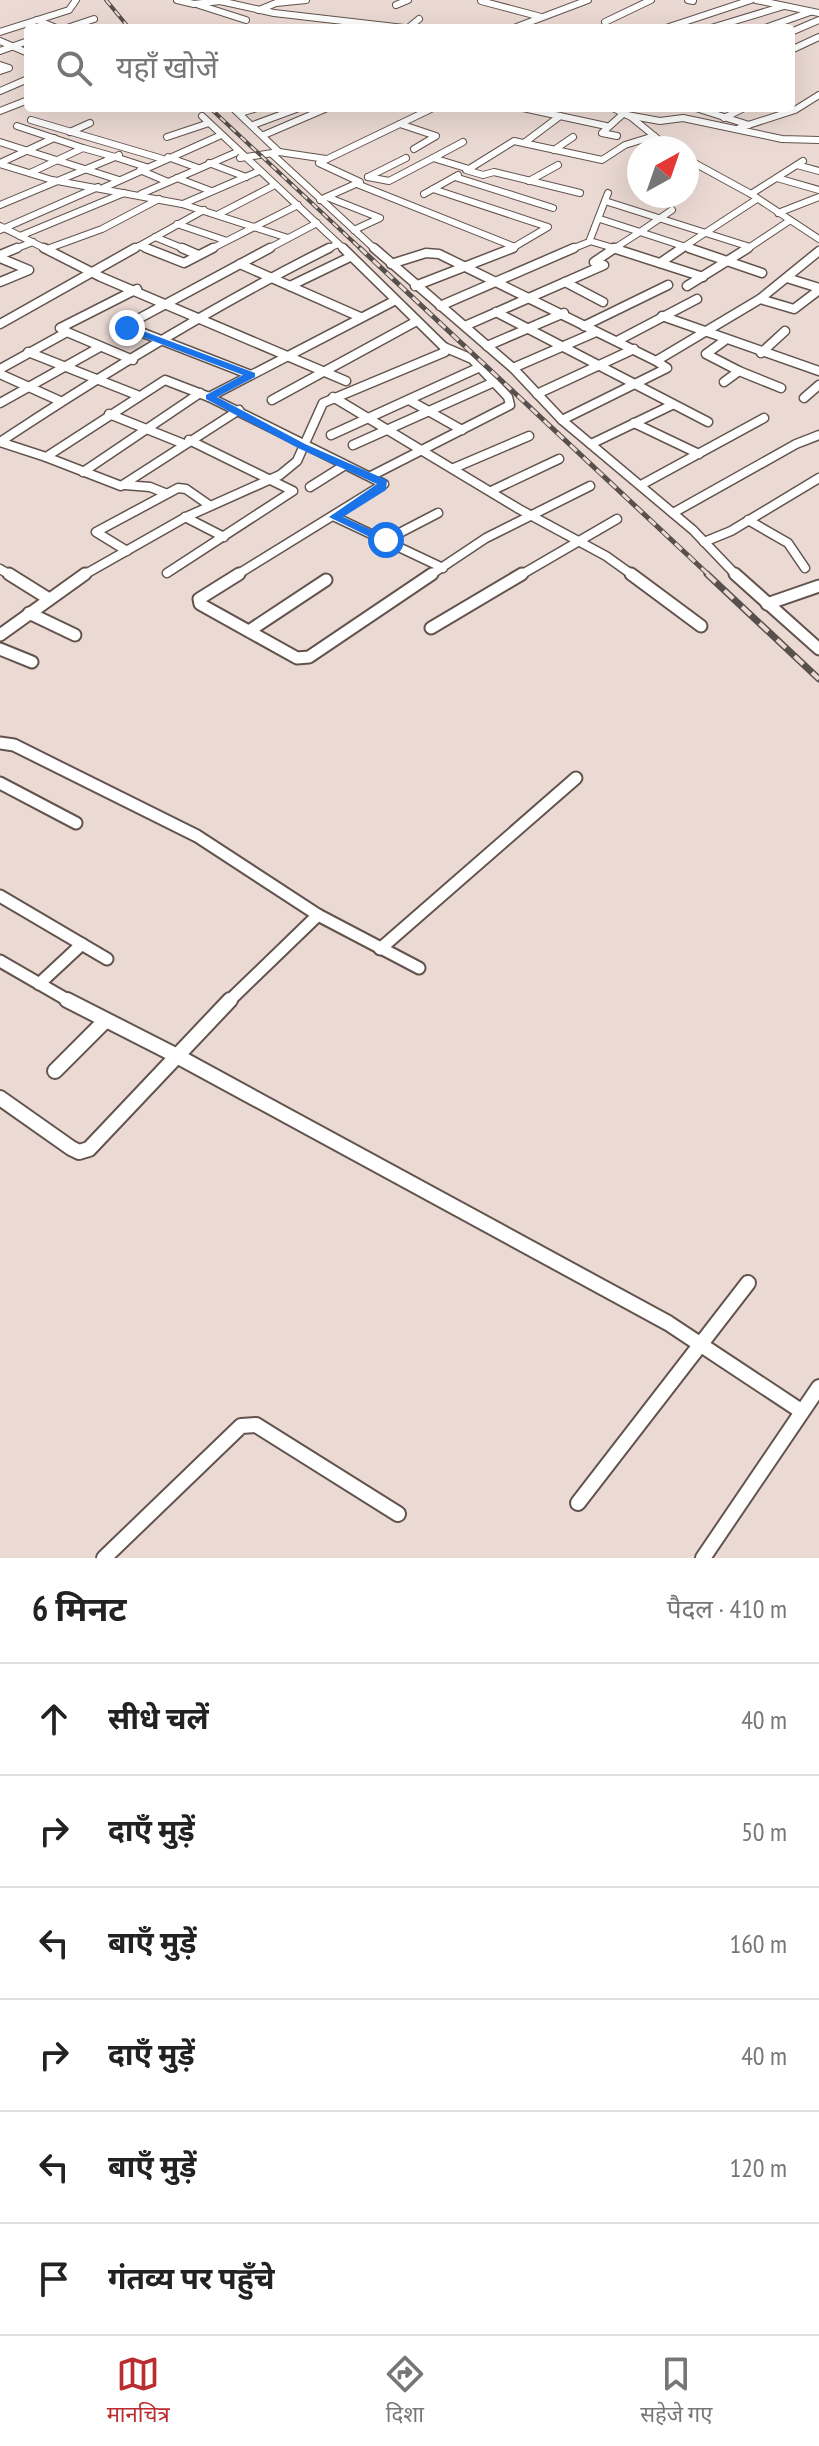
<!DOCTYPE html>
<html lang="hi">
<meta charset="utf-8">
<style>
:root{--surface:#fff;--page:#f2f2f2;--text:#222;--muted:#767676;--line:#e0e0e0;--accent:#bb2c2e}
body{margin:0;font-family:"PT Sans Narrow","Noto Sans Devanagari",sans-serif;background:var(--page);color:var(--text)}
.compass{position:absolute;left:627px;top:136px;width:72px;height:72px;border-radius:50%;background:var(--surface);box-shadow:0 8px 32px #0002;rotate:40deg}
.stop{position:absolute;width:24px;height:24px;margin:-18px;border:6px solid #1a73e8;border-radius:50%;background:#fff}
.stop.end{background:#1a73e8;border-color:#fff;box-shadow:0 2px 8px #0008}
.list{margin:0;padding:0;list-style:none}
h2{display:flex;justify-content:space-between;align-items:center;height:104px;margin:0;padding:0 32px;font-size:34px}
h2 small{font-size:26px;font-weight:400;color:var(--muted)}
.list li{display:grid;grid-template-columns:52px 1fr auto;gap:24px;align-items:center;box-sizing:border-box;height:112px;padding:0 32px;border-top:2px solid var(--line)}
.list b{display:block;font-size:30px;white-space:nowrap}
.list em{font-size:26px;font-style:normal;color:var(--muted)}
.icon{flex:none;width:44px;height:44px;fill:none;stroke:currentColor;stroke-width:2;stroke-linecap:round;stroke-linejoin:round}
.map{position:relative;flex:none;width:819px;height:1558px;overflow:hidden}
.search{position:absolute;background:var(--surface);box-shadow:0 8px 32px #0002;left:24px;right:24px;top:24px;height:88px;display:flex;align-items:center;gap:20px;box-sizing:border-box;padding:0 28px;border-radius:8px;color:var(--muted);font-size:30px}
.sheet{height:776px;background:var(--surface)}
nav{display:flex;justify-content:space-around;align-items:center;box-sizing:border-box;height:112px;border-top:2px solid var(--line);background:var(--surface);font-size:22px;color:var(--muted)}
nav a{display:grid;justify-items:center;gap:4px}
nav .on{color:var(--accent)}
.map>svg:first-child{display:block}
.lines{fill:none;stroke-linecap:round;stroke-linejoin:round}
.minor-far3-casing{stroke:#62544d;stroke-width:8}
.minor-far2-casing{stroke:#62544d;stroke-width:11}
.minor-far1-casing{stroke:#62544d;stroke-width:15}
.minor-casing{stroke:#62544d;stroke-width:18}
.minor-far3{stroke:#fff;stroke-width:6}
.minor-far2{stroke:#fff;stroke-width:8}
.minor-far1{stroke:#fff;stroke-width:11}
.minor{stroke:#fff;stroke-width:14}
.rail-far2-casing{stroke:#58504c;stroke-width:4}
.rail-far1-casing{stroke:#58504c;stroke-width:5}
.rail-casing{stroke:#58504c;stroke-width:7}
.rail-far2{stroke:#ebdad3;stroke-width:2;stroke-dasharray:7;stroke-linecap:butt}
.rail-far1{stroke:#ebdad3;stroke-width:3;stroke-dasharray:9;stroke-linecap:butt}
.rail{stroke:#ebdad3;stroke-width:4;stroke-dasharray:12;stroke-linecap:butt}
.route{fill:#1a73e8}
</style>
<div class="map">
<svg width="819" height="1558" viewBox="0 0 819 1558">
<rect width="100%" height="100%" fill="#ebdad3"/>
<g class="lines">
<g class="minor-far3-casing">
<g id="minor-far3">
<polyline points="177,0 194,4 220,1 274,13 404,28"/>
<polyline points="486,0 481,1 541,17"/>
<polyline points="688,0 693,1"/>
<polyline points="756,0 819,13"/>
<polyline points="199,5 246,20"/>
<polyline points="396,5 408,0"/>
<polyline points="259,10 276,3 306,0"/>
<polyline points="37,20 56,28"/>
<polyline points="605,22 651,0"/>
<polyline points="67,28 94,19"/>
<polyline points="408,28 419,19"/>
<polyline points="514,28 588,0"/>
<polyline points="624,28 640,28"/>
<polyline points="666,28 751,0"/>
<polyline points="711,28 784,6"/>
<polyline points="765,28 810,12"/>
<polyline points="0,32 69,10 76,0"/>
<polyline points="791,32 819,20"/>
<polyline points="0,41 28,53"/>
<polyline points="791,50 819,37"/>
<polyline points="0,51 28,41"/>
<polyline points="0,65 9,68 0,71"/>
<polyline points="0,91 28,79"/>
<polyline points="233,108 279,152 326,159"/>
<polyline points="523,108 606,126"/>
<polyline points="613,108 631,117 669,148"/>
<polyline points="696,108 749,125"/>
<polyline points="0,111 28,100"/>
<polyline points="240,113 257,108"/>
<polyline points="627,115 660,121 683,118 782,139 819,140"/>
<polyline points="202,116 345,250"/>
<polyline points="724,118 744,108"/>
<polyline points="31,120 163,159"/>
<polyline points="400,124 436,136 414,149"/>
<polyline points="253,125 299,108"/>
<polyline points="17,126 83,148 30,173"/>
<polyline points="739,128 795,110 819,95"/>
<polyline points="70,132 90,123"/>
<polyline points="264,135 327,108"/>
<polyline points="617,136 602,133 624,113"/>
<polyline points="167,137 209,123"/>
<polyline points="0,142 119,180"/>
<polyline points="524,143 560,116"/>
<polyline points="554,150 573,137"/>
<polyline points="272,154 376,250"/>
<polyline points="119,155 115,157 146,167"/>
<polyline points="168,157 198,168"/>
<polyline points="240,158 279,152"/>
<polyline points="433,158 463,142"/>
<polyline points="687,159 751,194 819,239"/>
<polyline points="0,163 54,138"/>
<polyline points="209,163 246,177"/>
<polyline points="0,164 52,180 182,204 288,238"/>
<polyline points="797,165 819,171"/>
<polyline points="140,170 168,182"/>
<polyline points="466,170 483,175 494,172 580,193"/>
<polyline points="368,177 389,181 433,158 469,169 514,141 602,160 625,145 654,136"/>
<polyline points="368,177 406,158"/>
<polyline points="455,177 553,208"/>
<polyline points="177,178 211,191"/>
<polyline points="777,178 819,190"/>
<polyline points="529,181 558,165"/>
<polyline points="357,184 515,247"/>
<polyline points="103,188 219,136"/>
<polyline points="433,189 548,227 509,250"/>
<polyline points="141,194 235,153"/>
<polyline points="424,194 458,175"/>
<polyline points="751,194 803,161"/>
<polyline points="327,197 380,218 354,230"/>
<polyline points="320,200 360,182 319,163 433,108"/>
<polyline points="605,201 750,247 789,221"/>
<polyline points="183,204 257,172"/>
<polyline points="0,205 115,157 83,148"/>
<polyline points="778,213 819,197"/>
<polyline points="219,214 273,186"/>
<polyline points="600,219 640,232 672,210"/>
<polyline points="177,224 224,240"/>
<polyline points="0,226 48,250"/>
<polyline points="0,230 98,187"/>
<polyline points="20,236 124,193"/>
<polyline points="155,237 187,250"/>
<polyline points="590,241 620,250"/>
<polyline points="139,246 151,250"/>
<polyline points="47,249 102,229 159,199"/>
<polyline points="12,250 33,242"/>
<polyline points="132,250 204,210"/>
<polyline points="209,250 298,205"/>
<polyline points="266,250 317,223"/>
<polyline points="325,250 338,244"/>
<polyline points="569,250 589,242 608,193"/>
<polyline points="612,250 640,232 695,250"/>
<polyline points="679,250 757,199"/>
<polyline points="744,250 750,247"/>
</g>
</g>
<g class="minor-far2-casing">
<g id="minor-far2">
<polyline points="44,248 101,277 346,381"/>
<polyline points="146,248 184,263 213,248"/>
<polyline points="182,248 198,255"/>
<polyline points="374,248 513,368 562,420 693,530 737,576"/>
<polyline points="613,248 703,277"/>
<polyline points="689,248 762,273"/>
<polyline points="0,255 17,248"/>
<polyline points="0,258 29,270 0,282"/>
<polyline points="660,263 682,248"/>
<polyline points="240,264 360,317"/>
<polyline points="391,264 426,253 439,254 656,361 760,299 819,251"/>
<polyline points="787,278 819,288"/>
<polyline points="565,282 603,302"/>
<polyline points="290,286 350,257"/>
<polyline points="415,286 513,248"/>
<polyline points="687,286 748,248"/>
<polyline points="760,299 794,309 819,290"/>
<polyline points="440,306 574,248"/>
<polyline points="496,312 708,422"/>
<polyline points="662,316 819,371"/>
<polyline points="0,324 135,248"/>
<polyline points="465,326 604,265 594,262 615,248"/>
<polyline points="584,326 668,285"/>
<polyline points="67,332 133,360"/>
<polyline points="617,341 697,299"/>
<polyline points="724,341 706,354 739,371 724,382"/>
<polyline points="487,346 564,313"/>
<polyline points="28,352 137,395"/>
<polyline points="761,353 785,331"/>
<polyline points="513,368 596,332"/>
<polyline points="0,369 67,332 60,328 137,289"/>
<polyline points="739,371 781,388"/>
<polyline points="0,374 60,401"/>
<polyline points="251,375 125,326 270,248"/>
<polyline points="537,394 634,349"/>
<polyline points="209,397 384,484 235,576"/>
<polyline points="333,397 519,509 606,556 634,576"/>
<polyline points="804,398 819,385"/>
<polyline points="272,400 415,322"/>
<polyline points="409,400 462,430"/>
<polyline points="0,403 100,347"/>
<polyline points="239,410 121,486 46,457 165,380 209,397 392,302"/>
<polyline points="109,414 184,444"/>
<polyline points="562,420 667,368 656,361"/>
<polyline points="634,423 699,454"/>
<polyline points="331,435 480,367"/>
<path d="M0,442C106,372 215,305 329,248"/>
<polyline points="0,442 46,457"/>
<polyline points="591,444 672,405"/>
<polyline points="353,445 494,382"/>
<polyline points="454,468 529,436"/>
<polyline points="83,472 200,393"/>
<polyline points="371,476 510,405 508,397 472,359 444,347"/>
<polyline points="125,485 150,487 165,493"/>
<polyline points="641,485 764,418"/>
<polyline points="310,487 345,465"/>
<polyline points="491,491 559,459"/>
<polyline points="673,513 796,444 819,435"/>
<polyline points="185,517 224,537"/>
<polyline points="335,517 443,568"/>
<polyline points="748,520 788,543 805,568"/>
<polyline points="386,540 438,513"/>
<polyline points="704,542 731,531 819,478"/>
<polyline points="127,551 96,532 178,488 186,489 209,505"/>
<polyline points="0,569 12,576"/>
<polyline points="167,573 293,491 189,440"/>
<polyline points="82,576 186,517 280,475 297,461 323,403 445,352 444,347 343,248"/>
<polyline points="429,576 486,538 590,486"/>
<polyline points="519,576 617,519"/>
</g>
</g>
<g class="minor-far1-casing">
<g id="minor-far1">
<polyline points="9,574 49,599"/>
<polyline points="239,574 199,599 200,604 297,658 309,657 432,574"/>
<polyline points="631,574 701,626"/>
<polyline points="735,574 819,649"/>
<polyline points="767,604 819,586"/>
<polyline points="29,613 75,635"/>
<polyline points="431,628 522,574"/>
<polyline points="249,631 326,580"/>
<polyline points="0,635 85,574"/>
<polyline points="0,649 32,662"/>
<polyline points="0,743 14,745 197,836 318,915 419,968"/>
<polyline points="0,783 76,823"/>
<polyline points="0,896 107,959"/>
<polyline points="380,949 576,778"/>
<polyline points="0,961 71,1002"/>
<polyline points="39,984 82,944"/>
<polyline points="228,1002 318,915"/>
</g>
</g>
<g class="minor-casing">
<g id="minor">
<polyline points="67,1000 177,1056 668,1323 801,1411"/>
<polyline points="55,1071 104,1022"/>
<polyline points="0,1098 71,1148 79,1152 89,1149 230,1000"/>
<polyline points="578,1503 748,1283"/>
<polyline points="104,1558 241,1426 256,1425 398,1514"/>
<polyline points="703,1558 819,1387"/>
</g>
</g>
<use href="#minor-far3" class="minor-far3"/>
<use href="#minor-far2" class="minor-far2"/>
<use href="#minor-far1" class="minor-far1"/>
<use href="#minor" class="minor"/>
<g class="rail-far2-casing">
<g id="rail-far2">
<polyline points="106,0 129,28"/>
<polyline points="210,108 362,250"/>
</g>
</g>
<g class="rail-far1-casing">
<polyline id="rail-far1" points="360,248 710,576"/>
</g>
<g class="rail-casing">
<polyline id="rail" points="707,574 819,679"/>
</g>
<use href="#rail-far2" class="rail-far2"/>
<use href="#rail-far1" class="rail-far1"/>
<use href="#rail" class="rail"/>
</g>
<polygon class="route" points="127,325 255,373 255,377 217,397 305,444 387,480 386,490 343,517 390,538 390,543 382,543 329,517 377,484 298,448 206,399 206,395 243,375 124,330"/>
</svg>
<svg class="compass" viewBox="-18 -18 36 36"><path d="M0-13l5 13h-10z" fill="#e53935"/><path d="M0 13l5-13h-10z" fill="#767676"/></svg>
<div class="stop" style="left:386px;top:540px"></div>
<div class="stop end" style="left:127px;top:328px"></div>
<div class="search"><svg class="icon" aria-label="search" viewBox="0 0 24 24"><circle cx="10" cy="10" r="6"/><path d="M15 15l6 6"/></svg>यहाँ खोजें</div>
</div>
<section class="sheet">
<h2>6 मिनट<small>पैदल · 410 m</small></h2>
<ul class="list">
<li><svg class="icon" aria-label="ahead" viewBox="0 0 24 24"><path d="M12 20V5M6 11l6-6 6 6"/></svg><div><b>सीधे चलें</b></div><em>40 m</em></li>
<li><svg class="icon" aria-label="right" viewBox="0 0 24 24"><path d="M7 20v-9h11M14 6l5 5-5 5"/></svg><div><b>दाएँ मुड़ें</b></div><em>50 m</em></li>
<li><svg class="icon" aria-label="left" viewBox="0 0 24 24"><path d="M17 20v-9H6M10 6l-5 5 5 5"/></svg><div><b>बाएँ मुड़ें</b></div><em>160 m</em></li>
<li><svg class="icon" aria-label="right" viewBox="0 0 24 24"><path d="M7 20v-9h11M14 6l5 5-5 5"/></svg><div><b>दाएँ मुड़ें</b></div><em>40 m</em></li>
<li><svg class="icon" aria-label="left" viewBox="0 0 24 24"><path d="M17 20v-9H6M10 6l-5 5 5 5"/></svg><div><b>बाएँ मुड़ें</b></div><em>120 m</em></li>
<li><svg class="icon" aria-label="arrive" viewBox="0 0 24 24"><path d="M6 21V4h12l-3 4 3 4H6"/></svg><div><b>गंतव्य पर पहुँचे</b></div></li>
</ul>
</section>
<nav>
<a class="on"><svg class="icon" aria-label="map" viewBox="0 0 24 24"><path d="M3 6l6-2 6 2 6-2v14l-6 2-6-2-6 2zM9 4v14M15 6v14"/></svg>मानचित्र</a>
<a><svg class="icon" aria-label="directions" viewBox="0 0 24 24"><path d="M12 3l9 9-9 9-9-9zM9 14v-3h6M13 9l2 2-2 2"/></svg>दिशा</a>
<a><svg class="icon" aria-label="saved" viewBox="0 0 24 24"><path d="M7 4h10v16l-5-4-5 4z"/></svg>सहेजे गए</a>
</nav>
